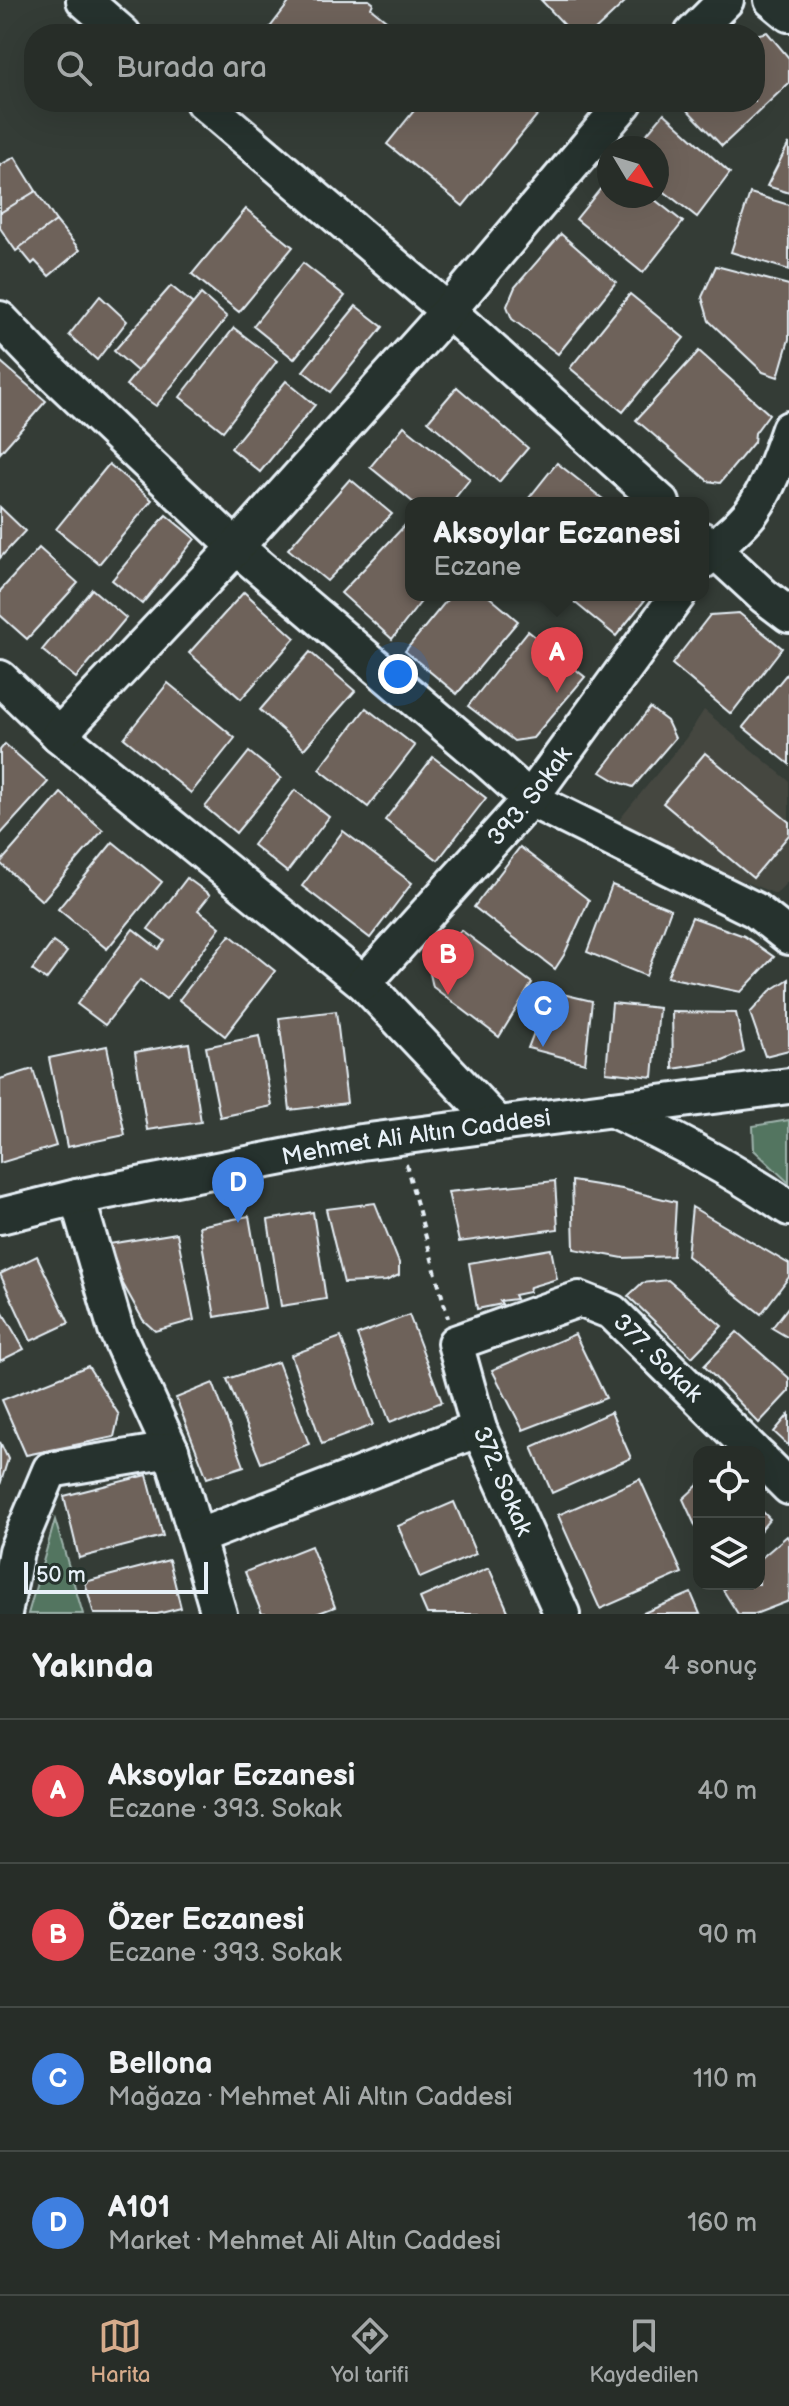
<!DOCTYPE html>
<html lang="tr">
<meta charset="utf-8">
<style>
:root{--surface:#272d28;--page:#333934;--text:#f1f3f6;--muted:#a4a8a8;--line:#434945;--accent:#d6ab8b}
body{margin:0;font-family:"Balsamiq Sans",sans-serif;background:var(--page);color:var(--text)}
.controls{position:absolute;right:24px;bottom:24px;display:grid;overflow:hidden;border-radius:16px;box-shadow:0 8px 32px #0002}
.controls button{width:72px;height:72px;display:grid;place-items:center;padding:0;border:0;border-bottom:2px solid var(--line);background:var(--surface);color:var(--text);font:40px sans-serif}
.compass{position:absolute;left:597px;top:136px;width:72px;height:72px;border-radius:50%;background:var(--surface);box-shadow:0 8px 32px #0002;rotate:128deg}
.scale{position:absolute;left:24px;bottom:20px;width:184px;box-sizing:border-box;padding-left:8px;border:4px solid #e8f1f8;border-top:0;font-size:22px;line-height:28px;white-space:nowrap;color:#e8f1f8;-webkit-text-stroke:6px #26332d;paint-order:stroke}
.you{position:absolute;left:398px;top:674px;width:28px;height:28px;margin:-20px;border:6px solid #fff;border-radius:50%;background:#1a73e8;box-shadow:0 0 0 12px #1a73e833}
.badge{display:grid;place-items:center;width:52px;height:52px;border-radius:50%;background:var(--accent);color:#fff;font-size:26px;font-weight:700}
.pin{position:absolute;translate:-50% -66px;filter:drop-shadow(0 2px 4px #0008)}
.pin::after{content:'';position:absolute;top:42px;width:28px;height:24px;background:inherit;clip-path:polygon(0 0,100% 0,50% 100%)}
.popup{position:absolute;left:405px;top:497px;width:304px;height:104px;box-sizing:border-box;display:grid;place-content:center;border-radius:16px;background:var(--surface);filter:drop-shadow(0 2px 6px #0005);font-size:26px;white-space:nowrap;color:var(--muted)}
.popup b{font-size:30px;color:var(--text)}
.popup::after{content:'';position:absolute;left:50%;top:100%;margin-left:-16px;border:16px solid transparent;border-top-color:var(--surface)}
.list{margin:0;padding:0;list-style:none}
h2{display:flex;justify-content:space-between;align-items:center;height:104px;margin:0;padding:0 32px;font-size:34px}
h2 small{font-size:26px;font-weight:400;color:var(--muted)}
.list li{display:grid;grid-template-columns:52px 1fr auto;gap:24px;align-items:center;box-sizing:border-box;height:144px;padding:0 32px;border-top:2px solid var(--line)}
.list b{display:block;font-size:30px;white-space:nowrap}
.list p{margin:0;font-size:26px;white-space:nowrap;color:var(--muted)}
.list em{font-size:26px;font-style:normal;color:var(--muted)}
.icon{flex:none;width:44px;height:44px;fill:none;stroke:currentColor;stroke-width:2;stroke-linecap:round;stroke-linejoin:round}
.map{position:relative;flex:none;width:789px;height:1614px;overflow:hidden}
.search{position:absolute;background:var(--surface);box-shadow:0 8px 32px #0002;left:24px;right:24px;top:24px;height:88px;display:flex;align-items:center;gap:20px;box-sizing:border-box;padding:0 28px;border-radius:32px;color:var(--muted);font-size:30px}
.sheet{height:680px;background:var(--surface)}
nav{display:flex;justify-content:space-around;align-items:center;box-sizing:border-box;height:112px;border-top:2px solid var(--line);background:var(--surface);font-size:22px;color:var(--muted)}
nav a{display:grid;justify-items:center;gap:4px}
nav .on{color:var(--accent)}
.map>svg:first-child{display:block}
.built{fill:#454741}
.green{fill:#537560;stroke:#9eb3ac;stroke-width:2}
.building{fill:#6e625a;stroke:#e8f1f8;stroke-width:2}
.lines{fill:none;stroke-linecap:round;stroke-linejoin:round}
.minor-casing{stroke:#e8f1f8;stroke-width:40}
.path{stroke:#e8f1f8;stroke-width:4;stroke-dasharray:6 6;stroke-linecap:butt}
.minor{stroke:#26332d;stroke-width:34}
.labels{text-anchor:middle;stroke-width:7;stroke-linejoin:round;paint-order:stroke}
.street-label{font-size:24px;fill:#e8f1f8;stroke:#26332d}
</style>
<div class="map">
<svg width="789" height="1614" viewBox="0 0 789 1614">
<rect width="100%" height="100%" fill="#343c36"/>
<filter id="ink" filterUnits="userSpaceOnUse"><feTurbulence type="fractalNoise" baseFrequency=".0125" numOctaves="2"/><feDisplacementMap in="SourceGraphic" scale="16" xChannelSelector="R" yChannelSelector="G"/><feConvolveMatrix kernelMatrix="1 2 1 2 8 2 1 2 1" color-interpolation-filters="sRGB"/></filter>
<g filter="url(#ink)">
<polygon class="built" points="704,710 789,781 789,880 776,894 635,838 619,820 686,738"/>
<g class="green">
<polygon points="789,1120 789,1183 754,1150 753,1126"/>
<polygon points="55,1520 83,1614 28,1614"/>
</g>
<g class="building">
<polygon points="291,0 369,0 373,3 371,8 391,24 383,34 265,34"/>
<polygon points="541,0 627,0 591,34 573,34"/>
<polygon points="767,32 789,58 789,83 722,146 680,102 755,102 755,35"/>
<polygon points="421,102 524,102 538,114 463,206 387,144"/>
<polygon points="664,113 730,173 697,217 657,186 657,148 635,148"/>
<polygon points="789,143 789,193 767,186"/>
<polygon points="15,157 36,191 0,213 0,165"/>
<polygon points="609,178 609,196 650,196 683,222 643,273 576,219"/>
<polygon points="36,191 56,221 16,251 0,228 0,213"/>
<polygon points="750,193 789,205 789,270 731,252"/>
<polygon points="246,209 293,247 239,312 192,274"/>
<polygon points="56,221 80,250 49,276 35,261 32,264 19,248"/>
<polygon points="561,234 616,282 558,354 512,319 507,306 515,287"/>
<polygon points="303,263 345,296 294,359 253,326"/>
<polygon points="716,266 789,285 789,339 778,377 763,372 709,321 702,297"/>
<polygon points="171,286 193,304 137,371 114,351"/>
<polygon points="201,294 227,317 156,406 126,385"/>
<polygon points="630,294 684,338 623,412 570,368"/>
<polygon points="100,296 127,321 97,360 69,335"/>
<polygon points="356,306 383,327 330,392 303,371"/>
<polygon points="234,328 277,361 223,431 180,397"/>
<polygon points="699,351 769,414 755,433 754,442 720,483 708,481 636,420"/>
<polygon points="1,362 46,401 0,453 0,364"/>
<polygon points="286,381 315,405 260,472 231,448"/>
<polygon points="457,387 528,448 499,482 428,421"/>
<polygon points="404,426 470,479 451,503 414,503 370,467"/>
<polygon points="557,463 608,503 525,503"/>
<polygon points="109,464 152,500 99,564 56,529"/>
<polygon points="350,479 392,514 327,581 288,549"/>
<polygon points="0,507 25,531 0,558"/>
<polygon points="166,515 195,539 142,604 112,580"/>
<polygon points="408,522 411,525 411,595 426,595 392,639 341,593"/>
<polygon points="39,548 78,583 27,639 0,615 0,591"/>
<polygon points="92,589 126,618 76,678 42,650"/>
<polygon points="244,592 295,638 241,699 189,653"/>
<polygon points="451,595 487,595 518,621 457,694 405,651"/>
<polygon points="570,595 649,595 616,636 568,597"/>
<polygon points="739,613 782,648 731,714 672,664 710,615"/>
<polygon points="528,631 585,677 533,738 514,741 468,706"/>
<polygon points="310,652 355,691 304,749 260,710"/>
<polygon points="789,671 789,764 743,727"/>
<polygon points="168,683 235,738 191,793 124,738"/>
<polygon points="366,708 415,746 368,807 319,769"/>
<polygon points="650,708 667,721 675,738 633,787 616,781 601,772"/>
<polygon points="5,744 48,782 0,835 0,750"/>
<polygon points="249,752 281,778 236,833 205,807"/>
<polygon points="705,753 789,822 789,835 753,878 663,803"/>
<polygon points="433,757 486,798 438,860 385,820"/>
<polygon points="295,790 329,817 287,872 253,845"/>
<polygon points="61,793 103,830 42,901 0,863"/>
<polygon points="343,831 412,883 370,938 302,886"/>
<polygon points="113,842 162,882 107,949 58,909"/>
<polygon points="520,847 589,900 564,955 555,969 474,907"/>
<polygon points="187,878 210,895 198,910 220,927 166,999 140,980 105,1025 77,1004 133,929 159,949 165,941 148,929"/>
<polygon points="612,885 671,909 646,976 587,952"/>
<polygon points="692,917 744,936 774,957 741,992 667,977"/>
<polygon points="461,930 532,983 499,1037 433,987 429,969"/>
<polygon points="230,935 275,971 225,1036 179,1000"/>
<polygon points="53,942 67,952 46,980 32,970"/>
<polygon points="789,979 789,1050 765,1056 750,1013 770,991"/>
<polygon points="550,991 592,1001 585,1063 528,1048"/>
<polygon points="612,1003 659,1008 653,1077 606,1072"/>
<polygon points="336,1011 347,1103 290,1110 279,1018"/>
<polygon points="672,1012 736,1013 744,1052 723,1061 673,1069"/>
<polygon points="259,1036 272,1106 220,1117 206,1047"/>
<polygon points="189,1043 201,1122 147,1130 135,1052"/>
<polygon points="107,1046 125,1135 67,1147 49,1058"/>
<polygon points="33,1069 56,1146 0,1163 0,1079"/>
<polygon points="555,1181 558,1229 459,1242 448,1192"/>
<polygon points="572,1181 622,1189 676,1202 673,1256 623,1258 574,1249"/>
<polygon points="375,1203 399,1263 399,1275 386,1281 344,1283 326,1209"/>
<polygon points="692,1207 789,1264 789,1277 761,1314 687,1256"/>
<polygon points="313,1212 326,1299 281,1306 268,1220"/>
<polygon points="249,1216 265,1308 215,1317 199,1226"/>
<polygon points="177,1233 194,1320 155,1331 143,1320 113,1266 109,1244"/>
<polygon points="551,1249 557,1279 530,1287 529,1292 514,1295 516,1299 500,1301 502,1304 477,1309 469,1263"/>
<polygon points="37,1256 69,1323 31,1341 0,1274"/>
<polygon points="668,1280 722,1326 692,1357 628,1296 642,1283"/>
<polygon points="789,1306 789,1338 772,1328"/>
<polygon points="0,1308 24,1349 0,1361"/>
<polygon points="409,1315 442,1402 390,1422 357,1335"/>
<polygon points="737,1332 789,1378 789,1391 759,1423 704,1366"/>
<polygon points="575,1334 606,1398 523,1430 492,1370"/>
<polygon points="341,1337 373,1425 322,1444 291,1355"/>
<polygon points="278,1362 309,1444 261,1463 227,1379"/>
<polygon points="88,1366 119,1415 114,1437 26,1455 2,1400"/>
<polygon points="213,1383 244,1466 207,1478 176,1398"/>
<polygon points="611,1412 631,1458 552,1493 532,1447"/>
<polygon points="789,1414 789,1446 774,1432"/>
<polygon points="0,1442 8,1459 0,1485"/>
<polygon points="147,1475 163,1536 79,1558 64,1496"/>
<polygon points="640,1479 682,1573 600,1609 558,1515"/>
<polygon points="699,1484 699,1534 683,1499"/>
<polygon points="454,1502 476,1554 420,1578 398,1526"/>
<polygon points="759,1508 770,1519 759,1532"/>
<polygon points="787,1536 789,1540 789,1601 755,1614 738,1614 723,1590 730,1584 759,1584 759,1560"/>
<polygon points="311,1546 335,1607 316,1614 262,1614 245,1572"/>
<polygon points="169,1560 181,1608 157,1614 94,1614 85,1582"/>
<polygon points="489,1568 508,1611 501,1614 427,1614 420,1598"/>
<polygon points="691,1593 700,1614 641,1614"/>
</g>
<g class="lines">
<g class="minor-casing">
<g id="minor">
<polyline points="84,0 123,34"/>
<polyline points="772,0 789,14"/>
<polyline points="692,34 726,0"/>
<polyline points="203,102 448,311 662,503"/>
<polyline points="0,319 44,365 236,547 491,764 530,799 755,910 789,937"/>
<polyline points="703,540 764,596 789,615"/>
<path d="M703,561C717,542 738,530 752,511C769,487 779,457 789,429"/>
<polyline points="0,678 59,735 364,983 498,1124"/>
<polyline points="59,735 236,547 448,311 625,102"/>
<path id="s1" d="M364,983L530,799L678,595"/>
<path d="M611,1109C673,1138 732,1169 789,1208"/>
<polyline points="77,1197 116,1330 171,1450 219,1614"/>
<path id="s2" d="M0,1216L77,1197L361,1142L789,1086"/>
<polyline points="759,1457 789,1487"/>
<polyline points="197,1537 479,1429"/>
<polyline points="4,1614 16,1551 50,1470 171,1450"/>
<path id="s3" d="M562,1614L479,1429L455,1343L579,1299L612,1312L754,1452"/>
</g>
</g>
<polyline class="path" points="406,1164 448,1318"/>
<use href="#minor" class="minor"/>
</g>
</g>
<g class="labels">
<g class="street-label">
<text dy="8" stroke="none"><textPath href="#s1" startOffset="250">393. Sokak</textPath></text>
<text dy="8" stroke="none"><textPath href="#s2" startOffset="424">Mehmet Ali Altın Caddesi</textPath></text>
<text dy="8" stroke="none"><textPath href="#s3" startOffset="524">377. Sokak</textPath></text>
<text transform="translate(503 1481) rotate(67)" y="8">372. Sokak</text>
</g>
</g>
</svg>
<div class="controls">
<button><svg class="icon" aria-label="locate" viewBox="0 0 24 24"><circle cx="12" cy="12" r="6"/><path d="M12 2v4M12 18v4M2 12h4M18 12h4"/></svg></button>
<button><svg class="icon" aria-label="layers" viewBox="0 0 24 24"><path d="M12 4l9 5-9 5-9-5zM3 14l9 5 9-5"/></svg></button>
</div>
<svg class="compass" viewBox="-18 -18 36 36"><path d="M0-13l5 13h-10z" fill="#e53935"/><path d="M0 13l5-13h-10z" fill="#a4a8a8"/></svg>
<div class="scale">50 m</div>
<div class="you"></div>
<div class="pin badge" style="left:557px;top:693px;background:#e0444e">A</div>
<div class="popup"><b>Aksoylar Eczanesi</b>Eczane</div>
<div class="pin badge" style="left:448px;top:995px;background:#e0444e">B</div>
<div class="pin badge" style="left:543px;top:1047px;background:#3f7fe0">C</div>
<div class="pin badge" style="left:238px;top:1223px;background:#3f7fe0">D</div>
<div class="search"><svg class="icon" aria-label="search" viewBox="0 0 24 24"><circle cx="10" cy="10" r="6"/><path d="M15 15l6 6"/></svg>Burada ara</div>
</div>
<section class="sheet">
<h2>Yakında<small>4 sonuç</small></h2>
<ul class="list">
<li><span class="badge" style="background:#e0444e">A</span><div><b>Aksoylar Eczanesi</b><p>Eczane · 393. Sokak</p></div><em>40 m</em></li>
<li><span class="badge" style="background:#e0444e">B</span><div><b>Özer Eczanesi</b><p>Eczane · 393. Sokak</p></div><em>90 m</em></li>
<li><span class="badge" style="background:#3f7fe0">C</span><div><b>Bellona</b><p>Mağaza · Mehmet Ali Altın Caddesi</p></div><em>110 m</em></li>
<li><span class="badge" style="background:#3f7fe0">D</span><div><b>A101</b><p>Market · Mehmet Ali Altın Caddesi</p></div><em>160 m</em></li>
</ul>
</section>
<nav>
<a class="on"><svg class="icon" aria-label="map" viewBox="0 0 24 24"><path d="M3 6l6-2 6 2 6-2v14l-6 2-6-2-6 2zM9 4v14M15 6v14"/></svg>Harita</a>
<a><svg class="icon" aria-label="directions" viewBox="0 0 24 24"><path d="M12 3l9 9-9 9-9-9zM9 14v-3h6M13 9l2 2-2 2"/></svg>Yol tarifi</a>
<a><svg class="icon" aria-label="saved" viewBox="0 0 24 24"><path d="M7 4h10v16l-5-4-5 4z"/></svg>Kaydedilen</a>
</nav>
